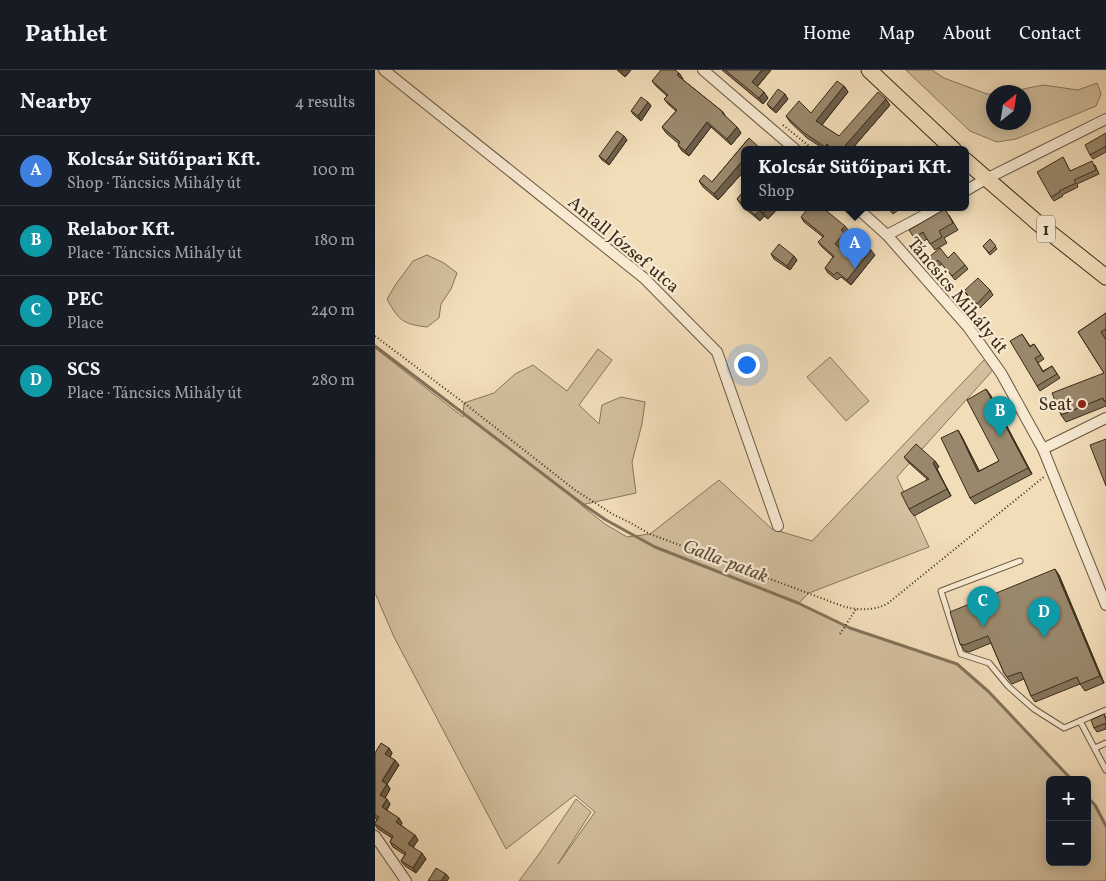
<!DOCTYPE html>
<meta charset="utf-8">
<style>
:root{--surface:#171b24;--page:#242831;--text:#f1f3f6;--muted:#9ea1a6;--line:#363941;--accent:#0f766e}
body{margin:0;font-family:Vollkorn,serif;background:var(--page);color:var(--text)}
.controls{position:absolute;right:15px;bottom:15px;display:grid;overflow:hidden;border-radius:8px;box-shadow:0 2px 12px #0003}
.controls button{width:45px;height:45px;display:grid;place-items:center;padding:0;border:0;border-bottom:1px solid var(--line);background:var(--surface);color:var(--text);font:25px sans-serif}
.compass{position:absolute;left:611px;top:15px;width:45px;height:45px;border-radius:50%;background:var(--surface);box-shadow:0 2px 12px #0003;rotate:30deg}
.you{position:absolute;left:371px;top:294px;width:18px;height:18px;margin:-12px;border:4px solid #fff;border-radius:50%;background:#1a73e8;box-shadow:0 0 0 8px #1a73e833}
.badge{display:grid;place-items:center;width:32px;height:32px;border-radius:50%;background:var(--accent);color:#fff;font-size:16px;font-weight:700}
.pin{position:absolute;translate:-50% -41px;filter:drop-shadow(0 1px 2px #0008)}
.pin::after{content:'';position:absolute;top:26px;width:18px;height:15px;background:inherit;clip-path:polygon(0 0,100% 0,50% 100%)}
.popup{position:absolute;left:366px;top:76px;width:228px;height:65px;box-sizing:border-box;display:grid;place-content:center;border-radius:8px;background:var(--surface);filter:drop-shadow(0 1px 4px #0005);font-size:16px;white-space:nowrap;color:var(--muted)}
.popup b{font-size:19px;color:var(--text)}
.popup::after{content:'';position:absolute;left:50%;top:100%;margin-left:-10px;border:10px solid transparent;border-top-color:var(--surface)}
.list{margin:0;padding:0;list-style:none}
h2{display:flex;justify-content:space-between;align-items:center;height:65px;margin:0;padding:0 20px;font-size:21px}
h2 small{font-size:16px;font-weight:400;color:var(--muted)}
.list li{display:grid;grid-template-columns:32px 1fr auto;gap:15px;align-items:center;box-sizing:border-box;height:70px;padding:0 20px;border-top:1px solid var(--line)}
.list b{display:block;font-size:19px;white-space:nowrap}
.list p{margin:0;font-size:16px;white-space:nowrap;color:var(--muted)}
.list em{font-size:16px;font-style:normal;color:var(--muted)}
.map{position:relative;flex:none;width:731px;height:811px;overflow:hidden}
header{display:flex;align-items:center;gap:30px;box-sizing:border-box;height:70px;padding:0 25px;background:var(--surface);border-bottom:1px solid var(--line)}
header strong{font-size:24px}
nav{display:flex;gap:28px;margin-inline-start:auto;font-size:18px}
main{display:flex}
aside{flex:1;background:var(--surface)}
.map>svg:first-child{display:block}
.green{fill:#d3bf9e;stroke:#86765c}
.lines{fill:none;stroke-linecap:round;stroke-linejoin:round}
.stream{stroke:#837259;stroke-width:3}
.lane-casing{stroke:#685841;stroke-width:7}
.street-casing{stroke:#685841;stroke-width:12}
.primary-casing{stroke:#3a2c19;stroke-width:17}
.path{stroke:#3a2c19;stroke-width:2;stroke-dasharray:1 2.5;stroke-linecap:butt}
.lane{stroke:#f7e9d2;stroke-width:5}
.street{stroke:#f7e9d2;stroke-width:10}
.primary{stroke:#f2ddb9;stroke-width:15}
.wall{fill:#84755d;stroke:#3a2c19}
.shaded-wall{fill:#6c5f4c;stroke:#3a2c19}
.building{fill:#9a886c;stroke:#3a2c19}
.poi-dot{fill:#8f2418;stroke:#f7e9d2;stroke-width:2}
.labels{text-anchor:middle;stroke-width:4.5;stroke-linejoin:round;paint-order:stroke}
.shield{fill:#f7e9d2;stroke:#736550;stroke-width:1}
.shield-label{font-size:16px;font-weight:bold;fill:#3a2c19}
.street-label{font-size:18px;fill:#3a2c19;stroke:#f7e9d2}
.poi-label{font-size:18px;fill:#3a2c19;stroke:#f7e9d2;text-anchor:end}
.water-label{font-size:19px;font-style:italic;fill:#5e4f39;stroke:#f7e9d2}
</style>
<header>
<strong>Pathlet</strong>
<nav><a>Home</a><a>Map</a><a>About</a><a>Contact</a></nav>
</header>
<main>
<aside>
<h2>Nearby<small>4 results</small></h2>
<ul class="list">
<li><span class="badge" style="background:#3f7fe0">A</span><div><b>Kolcsár Sütőipari Kft.</b><p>Shop · Táncsics Mihály út</p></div><em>100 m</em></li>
<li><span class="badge" style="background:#0f9aa8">B</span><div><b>Relabor Kft.</b><p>Place · Táncsics Mihály út</p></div><em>180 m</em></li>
<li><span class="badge" style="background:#0f9aa8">C</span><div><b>PEC</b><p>Place</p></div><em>240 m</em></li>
<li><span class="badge" style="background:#0f9aa8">D</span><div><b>SCS</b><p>Place · Táncsics Mihály út</p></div><em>280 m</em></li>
</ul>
</aside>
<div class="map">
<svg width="731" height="811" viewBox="0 0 731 811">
<rect width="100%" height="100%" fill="#f2ddb9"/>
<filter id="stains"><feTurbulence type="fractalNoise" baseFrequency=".004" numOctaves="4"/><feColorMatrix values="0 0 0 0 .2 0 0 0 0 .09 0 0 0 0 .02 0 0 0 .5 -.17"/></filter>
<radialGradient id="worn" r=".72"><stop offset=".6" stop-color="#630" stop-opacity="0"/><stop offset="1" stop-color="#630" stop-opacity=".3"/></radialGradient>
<g class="green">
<polygon points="531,0 557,0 569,8 612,24 618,24 618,52 648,52 648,22 634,22 668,15 703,20 722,13 726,24 721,36 641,69 622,72 595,61"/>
<path d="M52,185L69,193L82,203L76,219L66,234L64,248L52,257C28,254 24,251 12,229L21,214L38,191Z"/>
<polygon points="0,278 88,347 89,333 119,323 140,304 158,295 192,321 223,279 237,290 204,335 224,354 227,335 246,327 270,332 267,354 257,392 261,423 206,435 230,454 252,467 275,464 344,410 397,459 437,471 610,289 618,300 522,407 554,477 434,523 424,533 475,558 582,594 614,622 697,710 675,710 675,792 712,792 712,727 720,735 731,756 731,811 144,811 164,784 201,729 216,742 183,794 220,742 200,725 131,779 19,567 0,523"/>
<polygon points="455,287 494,331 471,351 432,307"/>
</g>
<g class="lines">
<g class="stream">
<polyline points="0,276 206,433 231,450 280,477 423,533 475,558 582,594 614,622 697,710"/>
<polyline points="712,727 720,735 731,756"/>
</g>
<g class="lane-casing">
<g id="lane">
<polyline points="645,491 566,521 586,584 614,593 633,616 659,639 689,658 731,640"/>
<polyline points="705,651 731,700"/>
<polyline points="720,678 731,673"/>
</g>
</g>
<g class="street-casing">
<g id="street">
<polyline points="9,0 269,208 342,282 403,456"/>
<polyline points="328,0 421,80"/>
<polyline points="590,121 611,109 731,49"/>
<polyline points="482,138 512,165 593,257 626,303 668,379 731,535"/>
<polyline points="512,165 563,138"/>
<polyline points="668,379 731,348"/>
<polyline points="0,766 31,811"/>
</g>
</g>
<g class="primary-casing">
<g id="primary">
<polyline points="494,0 579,80"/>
<polyline points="590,90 664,154 731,207"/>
</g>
</g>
<g class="path">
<polyline points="408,55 439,80"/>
<path d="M0,266L89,333L200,420L239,445L254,452L275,464L470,537C485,540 497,541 512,534L670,406"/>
<polyline points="465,564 481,539"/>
</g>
<use href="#lane" class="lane"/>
<use href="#street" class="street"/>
<use href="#primary" class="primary"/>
</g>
<g class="wall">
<polygon points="242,0 256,0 250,7"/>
<polygon points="347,0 396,0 382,17 393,28 388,34"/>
<polygon points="304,3 308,9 307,9 348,42 351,47 362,57 366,63 356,75 336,57 314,86 307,81 303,75 304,74 291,63 287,57 301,41 293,34 289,29 292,26 281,16 277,11"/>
<polygon points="469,16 473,22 447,55 464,66 515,35 476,80 451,80 432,68 415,52 411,46 436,43"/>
<polygon points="413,29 401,43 395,38 392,34"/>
<polygon points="273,32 276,36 266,51 259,45 256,41"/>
<polygon points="731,63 731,82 718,89 715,85"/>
<polygon points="374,68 370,80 370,100 343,130 328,117 324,111 337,112"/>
<polygon points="252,70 234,95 227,90 224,86"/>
<polygon points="688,87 695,101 720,95 724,104 702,114 703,117 687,125 688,126 679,131 676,127"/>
<polygon points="370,120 370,138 403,138 393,149 389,146 385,151 367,136 362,129"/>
<polygon points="513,138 526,138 518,144"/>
<polygon points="574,145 583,160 569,168 572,173 560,180 552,169 544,174 539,168"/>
<polygon points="426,147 474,161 471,165 473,168 465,178 475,186 500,185 476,215 466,207 462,210 453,203 450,198 458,187 447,177 443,172 448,167 429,152"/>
<polygon points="615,169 622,179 615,185 608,176"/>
<polygon points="396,184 422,190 415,200 399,189"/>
<polygon points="554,187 573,188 590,195 593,199 580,210 567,194 562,198"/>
<polygon points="615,220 618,225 605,238 592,225 589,221"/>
<polygon points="731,243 731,336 691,352 686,345 729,303 703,262"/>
<polygon points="647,264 655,276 659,274 669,289 663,293 668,301 677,296 685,308 665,321 662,316"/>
<polygon points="611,319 616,326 657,404 600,434 595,428 583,360 587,367 604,401 624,391"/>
<polygon points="529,387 560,391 564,397 562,399 576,426 539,446 534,439 552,409 534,393"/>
<polygon points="684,505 729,613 710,621 705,614 660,632 656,626 649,609 637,614 634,610 629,603 616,573 594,582 590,581 585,574"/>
<polygon points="729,644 731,648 731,659 722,662 719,658"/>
<polygon points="14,678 17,683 15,687 24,695 12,714 15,719 10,728 15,734 12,740 27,753 26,755 43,770 38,777 51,789 41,803 30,796 26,791 30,785 18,777 15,772 17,768 3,759 0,755 0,753 2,749 0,748 0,683"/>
</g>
<g class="shaded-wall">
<polygon points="246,0 256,0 250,7 245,1"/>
<polygon points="387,0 396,0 381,18 377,12"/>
<polygon points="304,3 308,9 306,11 302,5"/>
<polygon points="469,16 473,22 445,57 441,51"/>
<polygon points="389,22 393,28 388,34 384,28"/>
<polygon points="410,24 413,29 401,43 398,39"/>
<polygon points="511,29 515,35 476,80 470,80 468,78"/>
<polygon points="273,32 276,36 266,51 263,46"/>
<polygon points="332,52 336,57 314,86 310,81"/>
<polygon points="362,57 366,63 356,75 352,69"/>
<polygon points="249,66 252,70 234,95 231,91"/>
<polygon points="452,74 456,80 453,80 450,77"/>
<polygon points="370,88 370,100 343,130 339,124"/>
<polygon points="393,138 403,138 393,149 388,143"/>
<polygon points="385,140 389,146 385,151 380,145"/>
<polygon points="470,156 474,161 471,165 473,168 464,179 460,174 466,160"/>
<polygon points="496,180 500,185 476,215 472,210"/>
<polygon points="419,186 422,190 415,200 412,196"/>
<polygon points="611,319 616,326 657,404 653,398"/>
<polygon points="583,360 587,367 608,408 603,402"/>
<polygon points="560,391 564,397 562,399 576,426 572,419 558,393"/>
<polygon points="680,499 684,505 729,613 725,606"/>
<polygon points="14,678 17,683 14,689 10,684"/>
<polygon points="20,690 24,695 11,716 7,711"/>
<polygon points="12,714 15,719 9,730 5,725"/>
<polygon points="12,729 15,734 10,742 7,737"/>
<polygon points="24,748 27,753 24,757 21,752"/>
<polygon points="40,765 43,770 37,779 33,774"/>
<polygon points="47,783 51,789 41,803 38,798"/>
<polygon points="71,804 74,808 72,811 66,811"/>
</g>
<g class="building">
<polygon points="286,0 300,0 304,3 302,5 348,42 347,43 362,57 352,69 332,52 310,81 303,75 305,72 287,57 302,40 289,29 293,25 277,11"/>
<polygon points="350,0 387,0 377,12 389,22 384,28"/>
<polygon points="462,11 469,16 441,51 464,66 503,22 511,29 468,78 471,80 458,80 452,74 450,77 428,62 411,46 424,31 436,43"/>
<polygon points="403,19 410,24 398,39 392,34"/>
<polygon points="266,27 273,32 263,46 256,41"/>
<polygon points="242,61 249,66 231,91 224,86"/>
<polygon points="731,63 731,76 715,85 710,75"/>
<polygon points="374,68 387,80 370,80 370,88 339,124 324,111 329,105 337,112"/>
<polygon points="688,87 695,101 717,91 721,100 699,110 701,113 684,121 685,122 676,127 662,102"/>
<polygon points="370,120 370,136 362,129"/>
<polygon points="372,138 393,138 388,143 385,140 380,145"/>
<polygon points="433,138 448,138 470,156 466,160 469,163 460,174 475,186 486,172 496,180 472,210 462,202 459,205 450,198 459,186 443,172 449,166 426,147"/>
<polygon points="570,139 578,153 564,161 567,167 555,174 548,162 539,168 534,160"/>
<polygon points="615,169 621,176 614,183 608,176"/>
<polygon points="404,174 419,186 412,196 396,184"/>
<polygon points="565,178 573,188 579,182 590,195 577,206 563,190 559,193 554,187"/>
<polygon points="603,208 615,220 602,234 589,221"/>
<polygon points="731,243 731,259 726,262 731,270 731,331 729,331 728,328 686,345 677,323 729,303 703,262"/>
<polygon points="647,264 655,277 659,274 666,285 660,288 668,302 677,296 682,304 662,316 635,271"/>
<polygon points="611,319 653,398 595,428 566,368 583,360 603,402 624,391 592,330"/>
<polygon points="731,369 731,416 715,375"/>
<polygon points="541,374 560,391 558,393 572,419 534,439 526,423 554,409 529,387"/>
<polygon points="680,499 725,606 705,614 702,607 656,626 646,602 632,607 629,603 613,566 589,575 585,574 575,542"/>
<polygon points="729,644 731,650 731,653 719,658 716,650"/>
<polygon points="6,673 14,678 10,684 20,690 7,711 12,714 5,725 12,729 7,737 24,748 21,752 40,765 33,774 47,783 38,798 26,791 31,783 15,772 18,766 0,754 0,753 4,747 0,745 0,683"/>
<polygon points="61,798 71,804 66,811 53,811"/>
</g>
<circle class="poi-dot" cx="707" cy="334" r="5"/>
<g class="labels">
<rect class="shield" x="662" y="145.5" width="18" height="27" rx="4"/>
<g class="shield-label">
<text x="671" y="165">1</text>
</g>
<g class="street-label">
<text transform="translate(249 174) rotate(40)" y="6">Antall József utca</text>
<text transform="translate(583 225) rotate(50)" y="6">Táncsics Mihály út</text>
</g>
<g class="poi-label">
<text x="697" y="340">Seat</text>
</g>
<g class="water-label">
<text transform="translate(351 490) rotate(21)" y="7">Galla-patak</text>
</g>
</g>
<rect width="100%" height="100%" filter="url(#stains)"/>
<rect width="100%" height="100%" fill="url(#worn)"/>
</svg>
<div class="controls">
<button>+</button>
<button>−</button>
</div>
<svg class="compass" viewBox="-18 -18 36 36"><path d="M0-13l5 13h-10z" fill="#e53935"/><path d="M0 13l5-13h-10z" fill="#9ea1a6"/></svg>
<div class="you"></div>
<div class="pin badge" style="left:480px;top:199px;background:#3f7fe0">A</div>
<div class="popup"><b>Kolcsár Sütőipari Kft.</b>Shop</div>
<div class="pin badge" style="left:625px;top:367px;background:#0f9aa8">B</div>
<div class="pin badge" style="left:608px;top:557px;background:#0f9aa8">C</div>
<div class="pin badge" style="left:669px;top:568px;background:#0f9aa8">D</div>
</div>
</main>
